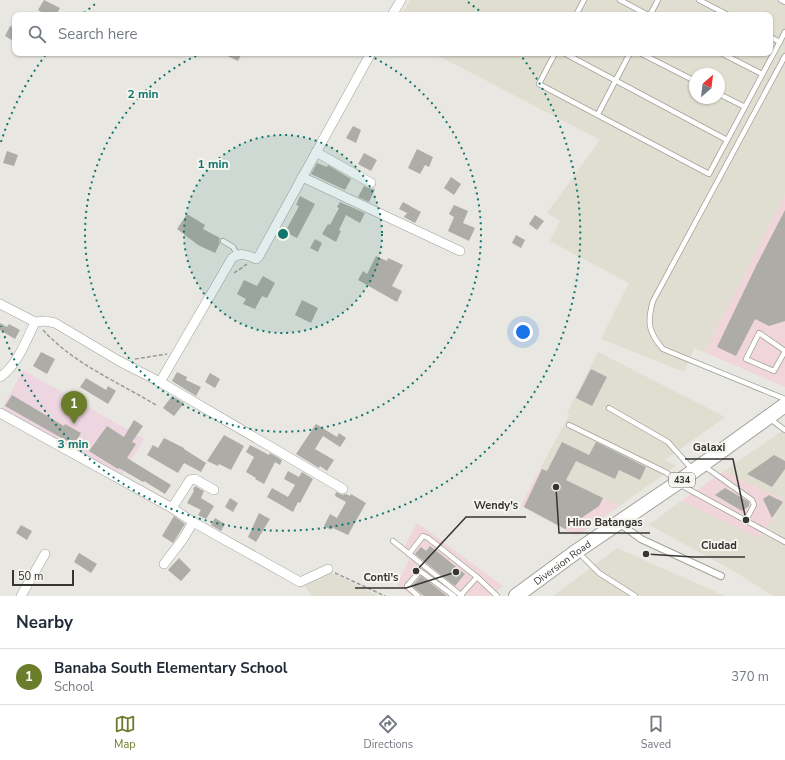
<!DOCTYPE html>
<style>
:root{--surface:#fff;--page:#f6f6f7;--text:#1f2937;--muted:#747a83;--line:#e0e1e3;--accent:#6b7c2b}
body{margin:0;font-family:"Nunito Sans",sans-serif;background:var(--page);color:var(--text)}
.compass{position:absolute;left:689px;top:68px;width:36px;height:36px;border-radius:50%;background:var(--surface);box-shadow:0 1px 3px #0004;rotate:28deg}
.scale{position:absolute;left:12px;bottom:10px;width:62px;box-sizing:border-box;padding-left:4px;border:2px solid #363533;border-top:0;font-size:11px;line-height:14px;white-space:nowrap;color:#363533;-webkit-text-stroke:3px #f5f5ee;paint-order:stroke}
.you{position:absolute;left:523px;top:332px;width:14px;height:14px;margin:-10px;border:3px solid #fff;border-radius:50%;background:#1a73e8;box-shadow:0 0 0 6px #1a73e833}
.badge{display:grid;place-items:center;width:26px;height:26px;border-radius:50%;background:var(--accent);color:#fff;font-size:13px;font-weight:700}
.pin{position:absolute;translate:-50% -33px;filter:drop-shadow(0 1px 2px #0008)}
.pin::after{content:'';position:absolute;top:21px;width:14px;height:12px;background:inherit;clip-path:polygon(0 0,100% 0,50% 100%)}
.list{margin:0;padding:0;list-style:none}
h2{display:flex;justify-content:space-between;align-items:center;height:52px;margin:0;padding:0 16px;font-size:17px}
h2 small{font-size:13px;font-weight:400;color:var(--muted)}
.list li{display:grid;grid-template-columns:26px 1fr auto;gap:12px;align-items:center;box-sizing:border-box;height:56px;padding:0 16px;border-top:1px solid var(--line)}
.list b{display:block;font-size:15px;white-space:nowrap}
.list p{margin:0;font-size:13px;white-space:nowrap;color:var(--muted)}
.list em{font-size:13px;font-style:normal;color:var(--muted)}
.icon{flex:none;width:22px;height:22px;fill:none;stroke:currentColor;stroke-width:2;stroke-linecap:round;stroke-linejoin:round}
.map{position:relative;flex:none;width:785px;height:596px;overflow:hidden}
.search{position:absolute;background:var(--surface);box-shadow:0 1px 3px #0004;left:12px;right:12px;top:12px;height:44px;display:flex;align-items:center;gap:10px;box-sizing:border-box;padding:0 14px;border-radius:8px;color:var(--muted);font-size:15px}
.sheet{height:108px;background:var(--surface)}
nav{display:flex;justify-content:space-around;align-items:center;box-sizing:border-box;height:56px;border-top:1px solid var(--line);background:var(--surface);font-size:11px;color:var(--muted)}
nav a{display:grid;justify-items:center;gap:2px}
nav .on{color:var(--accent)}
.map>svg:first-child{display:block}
.commercial{fill:#f0d5db}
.built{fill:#e0ded0;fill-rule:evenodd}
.education{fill:#eed6e0}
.building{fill:#adaca6}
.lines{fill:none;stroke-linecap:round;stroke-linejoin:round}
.service-casing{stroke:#a2a19b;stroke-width:6}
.pedestrian-casing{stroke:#a2a19b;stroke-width:8}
.minor-casing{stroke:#a2a19b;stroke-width:10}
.trunk-casing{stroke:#a2a19b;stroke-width:16}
.path{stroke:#9c9b97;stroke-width:1.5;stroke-dasharray:4 2;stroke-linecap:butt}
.service{stroke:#fff;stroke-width:4.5}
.pedestrian{stroke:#fff;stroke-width:6}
.minor{stroke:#fff;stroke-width:9}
.trunk{stroke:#fff;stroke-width:14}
.ring{fill:none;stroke:#0f766e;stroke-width:2;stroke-dasharray:2 4}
.labels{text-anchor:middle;stroke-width:4;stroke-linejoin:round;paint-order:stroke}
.shield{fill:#f5f5ee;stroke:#6f6f6b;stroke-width:1}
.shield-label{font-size:9px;font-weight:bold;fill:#363533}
.street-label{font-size:10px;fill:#363533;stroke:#f5f5ee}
.centre{fill:#0f766e;stroke:#f5f5ee;stroke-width:2}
.ring-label{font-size:12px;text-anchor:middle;font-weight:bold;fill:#0f766e;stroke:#f5f5ee;stroke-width:4;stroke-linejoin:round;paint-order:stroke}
.leader{fill:none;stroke:#363533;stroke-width:1.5}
.callout-dot{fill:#363533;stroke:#f5f5ee;stroke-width:1.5}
.callout-label{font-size:11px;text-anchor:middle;font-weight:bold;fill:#363533;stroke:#f5f5ee;stroke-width:4;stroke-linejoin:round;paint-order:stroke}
</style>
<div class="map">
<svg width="785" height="596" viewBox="0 0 785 596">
<rect width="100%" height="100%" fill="#e8e7e1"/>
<g class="commercial">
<polygon points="785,195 785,387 704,352"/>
<polygon points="541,467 619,506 577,536 521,506"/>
<polygon points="724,471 785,501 758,539 681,501"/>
<polygon points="417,523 503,586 489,596 412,596 397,585 410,558 402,552"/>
</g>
<g class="built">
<path d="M410,0H785V195L704,352L694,348L684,372L601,339L629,283L550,241L560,221L547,213L600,140L433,53H770V15H401ZM695,74H719V98H695Z"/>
<polygon points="598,352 725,417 665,460 676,466 619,506 541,467 570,414 567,413"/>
<polygon points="785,429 785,596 773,596 739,574 649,525 681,501 759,538 785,501 724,471"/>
<polygon points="617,548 725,596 553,596"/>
<polygon points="328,571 379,596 312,596 303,583"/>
</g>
<polygon class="education" points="23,370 144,439 122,474 2,409"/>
<g class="building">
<polygon points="44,0 60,8 56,15 46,15 38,10"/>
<polygon points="10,26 15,28 15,42 5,36"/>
<polygon points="221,53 242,53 238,61"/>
<polygon points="353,126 361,130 356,143 346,138"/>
<polygon points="417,149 433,157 429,167 425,165 420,174 408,168"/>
<polygon points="7,151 18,155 14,166 3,163"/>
<polygon points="364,153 377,160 371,171 358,164"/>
<polygon points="317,163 327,167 328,165 351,179 345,190 311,174"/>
<polygon points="451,177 461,184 454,195 444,188"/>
<polygon points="364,186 368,188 375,189 369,202 358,197"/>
<polygon points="300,196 315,204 297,238 285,232 299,206 296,205"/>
<polygon points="340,202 365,213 360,223 346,215 339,230 341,231 336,242 322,234 328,224 330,225 339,208 337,207"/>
<polygon points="403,202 421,212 415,223 404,217 407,213 399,209"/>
<polygon points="454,205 468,211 463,223 475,228 469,241 448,231 454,217 449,214"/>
<polygon points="785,210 785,321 769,326 755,319 736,356 717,347 756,266"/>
<polygon points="187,214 205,225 203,229 220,238 219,241 220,243 215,253 198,245 177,229"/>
<polygon points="535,215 544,221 537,230 529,224"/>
<polygon points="516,235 525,240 521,248 512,243"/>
<polygon points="315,239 322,243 318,252 310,248"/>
<polygon points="376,256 387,261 388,258 403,265 392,286 402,291 397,302 358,280 363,271 367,274"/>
<polygon points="263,276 275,283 267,298 262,296 255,309 243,304 246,299 237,294 244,280 257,286"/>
<polygon points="302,300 318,308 311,323 295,315"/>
<polygon points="0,323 7,327 9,324 20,330 15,339 0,330"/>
<polygon points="41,352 55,359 47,374 33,366"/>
<polygon points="591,369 607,377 592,406 576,398"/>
<polygon points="177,372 187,377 186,380 201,387 196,396 172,381"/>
<polygon points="210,373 220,379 215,388 205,382"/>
<polygon points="86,378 106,390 108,386 116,391 108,404 80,387"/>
<polygon points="12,395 64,426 65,424 81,433 74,445 5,406"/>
<polygon points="172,396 184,403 174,416 163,408"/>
<polygon points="134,420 143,426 132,442 136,444 127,458 171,485 165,494 144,481 143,482 119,468 118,469 89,451 107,426 124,437"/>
<polygon points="316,424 337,437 339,433 346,438 340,447 323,436 315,449 334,460 327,471 320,466 319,468 296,454"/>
<polygon points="224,435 244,446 231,470 219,464 218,466 207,461"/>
<polygon points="164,438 184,448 184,449 206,463 201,472 184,463 178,473 147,455 153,445 158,448"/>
<polygon points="562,442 589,455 596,442 646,467 640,480 619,470 615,479 576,461 566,480 603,498 599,506 565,529 524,507 542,469 547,471"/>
<polygon points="250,445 269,455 270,453 282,460 280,465 275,462 264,484 255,479 256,478 246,472 254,457 246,452"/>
<polygon points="774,455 785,461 785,469 772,487 747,474"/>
<polygon points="288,471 299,477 302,472 313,479 300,503 298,502 293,512 267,497 272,488 288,497 295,485 284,479"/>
<polygon points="195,486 204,491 201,498 214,506 206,519 198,515 201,510 187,503 194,491 193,490"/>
<polygon points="725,488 749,502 749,506 742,511 715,495"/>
<polygon points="336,492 343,495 346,494 350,496 351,494 366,503 348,535 333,528 331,530 324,526 330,514 337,518 346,502 335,496"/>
<polygon points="769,495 783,502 772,518 763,499"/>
<polygon points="230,498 238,503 233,512 225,507"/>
<polygon points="259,513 270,519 256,542 248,537"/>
<polygon points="174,516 185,524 173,543 162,536"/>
<polygon points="215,518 225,524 221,531 211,525"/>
<polygon points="21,525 32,531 27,540 16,533"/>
<polygon points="430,546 465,574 455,586 415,554 421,547 426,551"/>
<polygon points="79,553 97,564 91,573 74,562"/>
<polygon points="179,558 191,570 181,581 168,570"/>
<polygon points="421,576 447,596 424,596 412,586"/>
</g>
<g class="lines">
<g class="service-casing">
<g id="service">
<polyline points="620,0 648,15"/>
<polyline points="699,0 728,15"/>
<polyline points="781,0 785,2"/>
<polyline points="576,15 584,0"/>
<polyline points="650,15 658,0"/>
<polyline points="770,37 780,42"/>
<polyline points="555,53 539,84 709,174 785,32"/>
<polyline points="564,53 727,140"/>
<polyline points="640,53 695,81"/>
<polyline points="721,53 762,74"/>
<path d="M785,56L653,301C647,322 648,332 663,349L785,399"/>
<polyline points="719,94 745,107"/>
<polyline points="598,114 630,53"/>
<polyline points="223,241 233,247 237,254"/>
<polyline points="785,351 759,333 746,359 774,371 785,351"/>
<polyline points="609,408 668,442 692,469"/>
<polyline points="769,418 785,430"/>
<polyline points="569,425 667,473 674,479 677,483 785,542"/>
<polyline points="704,466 752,500 754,505 746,520"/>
<polyline points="393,541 462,596"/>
<polyline points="578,552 599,573 635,596"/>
<polyline points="409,554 423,536 428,538 477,577 497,596"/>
<polyline points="418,596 407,586 420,571 454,596"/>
<polyline points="460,596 477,577"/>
</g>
</g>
<g class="pedestrian-casing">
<polyline id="pedestrian" points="619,523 641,539 721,576"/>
</g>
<g class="minor-casing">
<g id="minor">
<polyline points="392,15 401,0"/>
<polyline points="316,152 371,183"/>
<polyline points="302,177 460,251"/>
<polyline points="0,304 35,322 46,321 55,323 119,361 160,382 343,489"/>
<path d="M0,377C17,366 27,339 35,322"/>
<path d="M160,382L232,258C241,252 247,255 256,259L259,256L371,53"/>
<polyline points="0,413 172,508 193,522 300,582 328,569"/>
<polyline points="172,508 190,480 195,479 214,490"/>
<polyline points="164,564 183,539 193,522"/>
<polyline points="21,596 45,554"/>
</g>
</g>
<g class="trunk-casing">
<g id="trunk">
<path id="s1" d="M516,596L577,551L677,483L785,405"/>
</g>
</g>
<g class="path">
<polyline points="234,273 247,264"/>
<path d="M43,330C74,364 118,382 156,405"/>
<polyline points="135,359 167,354"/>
<polyline points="335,573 385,596"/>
</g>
<use href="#service" class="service"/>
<use href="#pedestrian" class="pedestrian"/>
<use href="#minor" class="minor"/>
<use href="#trunk" class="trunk"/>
</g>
<circle cx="283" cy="234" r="99" fill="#0f766e" fill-opacity=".12"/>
<g class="ring">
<circle cx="283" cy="234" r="99"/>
<path d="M364 53A198 198 0 1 1 202 53"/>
<path d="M1 142A297 297 0 0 1 47 53M84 13A297 297 0 0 1 98 2M468 2A297 297 0 0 1 482 13M519 53A297 297 0 1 1 1 326"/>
</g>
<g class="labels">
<rect class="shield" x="669" y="473" width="26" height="14" rx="3"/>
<g class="shield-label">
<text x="682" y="483">434</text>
</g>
<g class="street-label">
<text dy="4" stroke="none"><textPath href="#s1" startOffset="57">Diversion Road</textPath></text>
</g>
</g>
<circle cx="283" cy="234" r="6" class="centre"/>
<g class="ring-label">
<text x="143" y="98">2 min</text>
<text x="213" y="168">1 min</text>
<text x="73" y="448">3 min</text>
</g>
<path class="leader" d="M746 520L733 459H685M416 571L466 517H526M556 487L559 533H650M646 554L693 557H745M456 572L406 588H355"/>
<g class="callout-dot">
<circle cx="746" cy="520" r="4"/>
<circle cx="416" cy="571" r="4"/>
<circle cx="556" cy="487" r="4"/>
<circle cx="646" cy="554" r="4"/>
<circle cx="456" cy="572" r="4"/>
</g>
<g class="callout-label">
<text x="709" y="451">Galaxi</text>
<text x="496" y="509">Wendy's</text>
<text x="605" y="526">Hino Batangas</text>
<text x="719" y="549">Ciudad</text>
<text x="381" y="581">Conti's</text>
</g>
</svg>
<svg class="compass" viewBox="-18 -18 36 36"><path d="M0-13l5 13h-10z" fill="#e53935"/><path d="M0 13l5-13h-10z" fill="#747a83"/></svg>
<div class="scale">50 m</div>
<div class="you"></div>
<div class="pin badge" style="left:74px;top:424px">1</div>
<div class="search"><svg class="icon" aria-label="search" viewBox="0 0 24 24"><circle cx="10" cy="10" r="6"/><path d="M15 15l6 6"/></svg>Search here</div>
</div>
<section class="sheet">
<h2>Nearby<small></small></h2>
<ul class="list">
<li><span class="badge">1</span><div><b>Banaba South Elementary School</b><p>School</p></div><em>370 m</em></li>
</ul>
</section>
<nav>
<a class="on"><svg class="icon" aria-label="map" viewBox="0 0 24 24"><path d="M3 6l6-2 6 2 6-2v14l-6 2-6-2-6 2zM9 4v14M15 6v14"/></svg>Map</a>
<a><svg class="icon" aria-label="directions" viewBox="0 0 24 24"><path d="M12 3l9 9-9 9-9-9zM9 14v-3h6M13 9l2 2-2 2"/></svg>Directions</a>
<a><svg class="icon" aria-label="saved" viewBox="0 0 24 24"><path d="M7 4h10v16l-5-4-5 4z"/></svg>Saved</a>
</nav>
